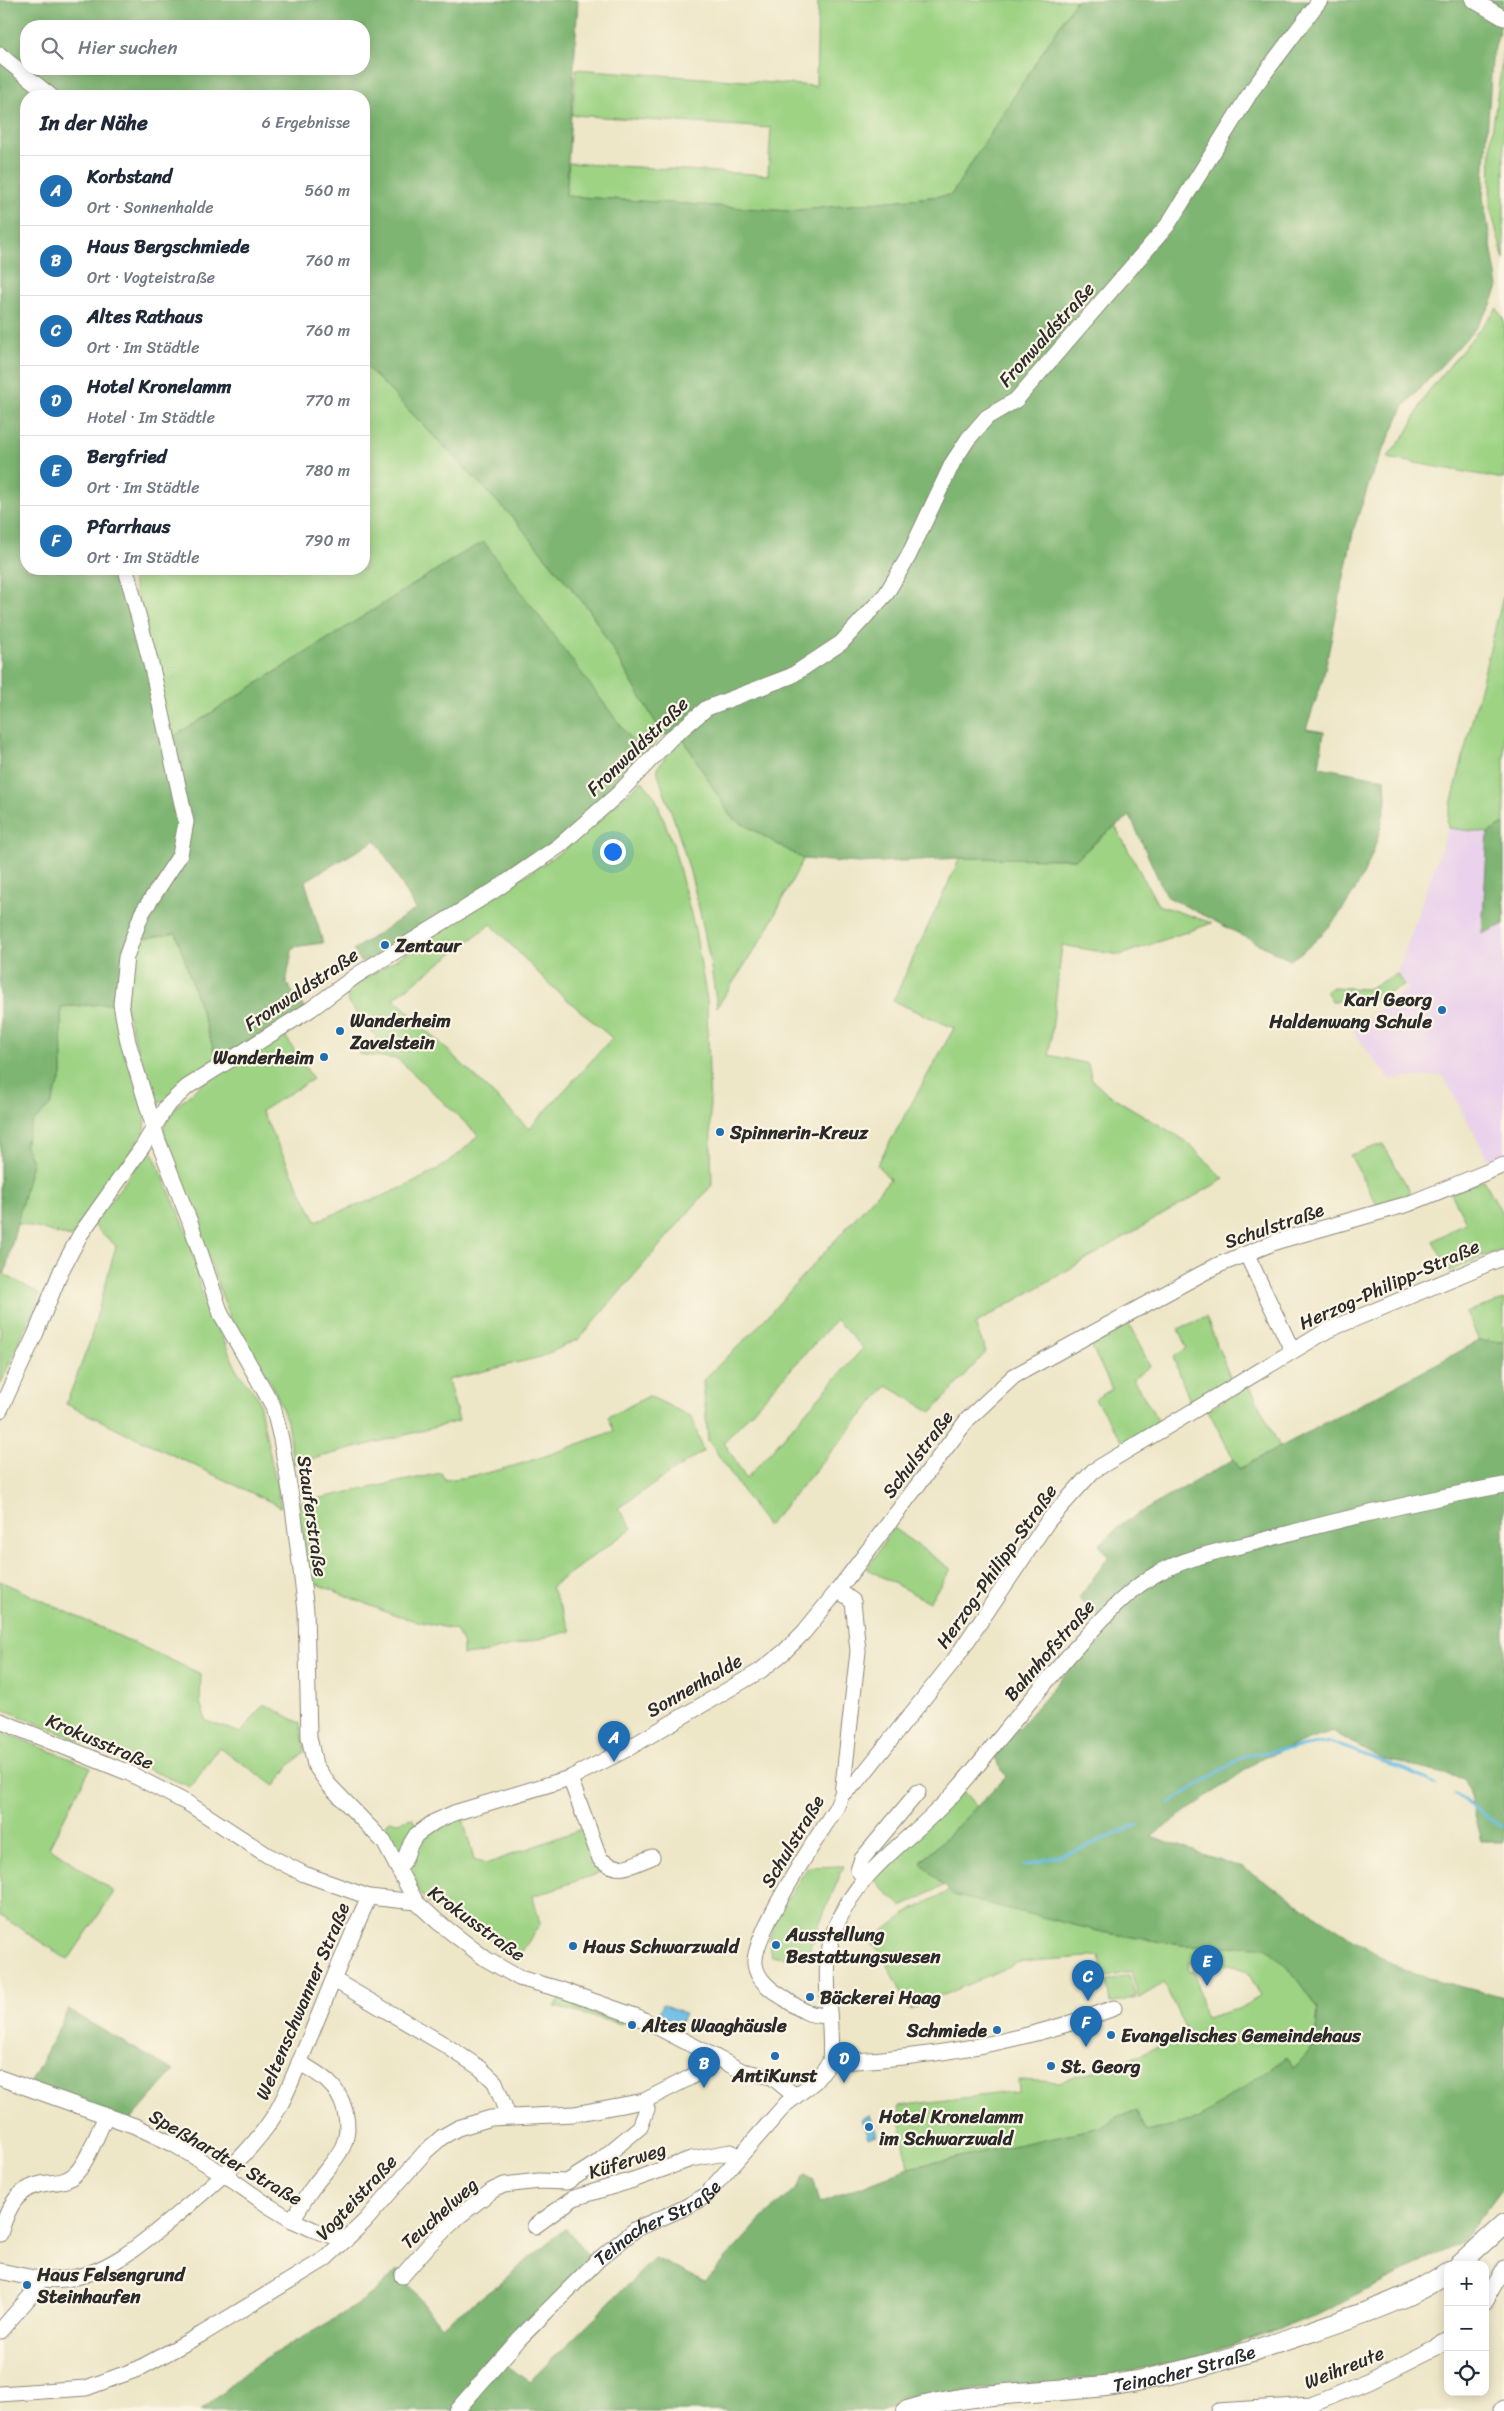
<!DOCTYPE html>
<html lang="de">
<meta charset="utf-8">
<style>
:root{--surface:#fff;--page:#f2f2f3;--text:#1f2937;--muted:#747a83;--line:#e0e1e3;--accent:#1f6fb2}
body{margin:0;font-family:Sriracha,sans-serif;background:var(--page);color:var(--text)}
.controls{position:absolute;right:15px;bottom:15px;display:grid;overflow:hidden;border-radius:10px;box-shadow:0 2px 12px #0003}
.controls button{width:45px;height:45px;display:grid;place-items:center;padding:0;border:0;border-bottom:1px solid var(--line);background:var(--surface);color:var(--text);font:25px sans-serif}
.you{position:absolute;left:612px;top:851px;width:18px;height:18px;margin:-12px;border:4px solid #fff;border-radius:50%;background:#1a73e8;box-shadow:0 0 0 8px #1a73e833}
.badge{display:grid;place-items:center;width:32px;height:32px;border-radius:50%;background:var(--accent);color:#fff;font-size:16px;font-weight:700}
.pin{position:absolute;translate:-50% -41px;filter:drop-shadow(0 1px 2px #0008)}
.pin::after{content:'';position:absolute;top:26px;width:18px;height:15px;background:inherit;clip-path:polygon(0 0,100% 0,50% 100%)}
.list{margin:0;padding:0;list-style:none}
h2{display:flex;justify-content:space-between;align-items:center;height:65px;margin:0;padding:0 20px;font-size:21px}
h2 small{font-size:16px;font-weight:400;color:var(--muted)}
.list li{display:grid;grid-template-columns:32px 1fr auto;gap:15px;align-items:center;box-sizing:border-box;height:70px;padding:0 20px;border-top:1px solid var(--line)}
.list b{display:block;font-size:19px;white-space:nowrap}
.list p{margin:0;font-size:16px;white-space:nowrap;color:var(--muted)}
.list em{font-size:16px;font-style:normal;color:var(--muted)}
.icon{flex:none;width:28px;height:28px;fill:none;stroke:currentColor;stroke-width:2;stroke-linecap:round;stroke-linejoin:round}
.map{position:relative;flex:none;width:1504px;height:2411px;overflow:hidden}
.search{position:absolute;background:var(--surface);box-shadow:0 2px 12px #0003;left:20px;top:20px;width:350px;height:55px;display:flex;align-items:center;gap:12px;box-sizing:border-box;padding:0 18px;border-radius:20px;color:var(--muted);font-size:19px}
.panel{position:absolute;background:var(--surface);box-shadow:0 2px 12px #0003;left:20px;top:90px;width:350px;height:485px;border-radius:20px}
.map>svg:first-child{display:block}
.built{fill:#ead1ec}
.green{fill:#9ed384;stroke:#647f58;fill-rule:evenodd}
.forest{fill:#7eb572;stroke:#54704e;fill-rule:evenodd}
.water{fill:#67bbe3;stroke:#497387}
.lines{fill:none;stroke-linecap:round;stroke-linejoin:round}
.stream{stroke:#67bbe3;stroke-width:3}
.minor-casing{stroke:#8c8879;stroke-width:17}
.major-casing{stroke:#8c8879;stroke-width:22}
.minor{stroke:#fff;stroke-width:15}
.major{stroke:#fff;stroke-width:20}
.poi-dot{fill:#1f6fb2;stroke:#fcf5e5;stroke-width:2}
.labels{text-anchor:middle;stroke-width:4.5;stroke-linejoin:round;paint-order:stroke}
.street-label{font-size:19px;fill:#2b2b2b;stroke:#fcf5e5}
.poi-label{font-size:19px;font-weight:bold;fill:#2b2b2b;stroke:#fcf5e5;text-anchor:start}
</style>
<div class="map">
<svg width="1504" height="2411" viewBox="0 0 1504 2411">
<rect width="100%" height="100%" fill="#fcf5e5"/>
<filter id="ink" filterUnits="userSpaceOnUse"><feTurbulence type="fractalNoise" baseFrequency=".02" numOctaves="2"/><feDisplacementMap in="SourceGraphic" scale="10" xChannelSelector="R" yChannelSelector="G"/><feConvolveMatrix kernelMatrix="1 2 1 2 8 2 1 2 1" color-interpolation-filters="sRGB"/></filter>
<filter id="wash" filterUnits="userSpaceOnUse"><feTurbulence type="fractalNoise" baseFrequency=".0096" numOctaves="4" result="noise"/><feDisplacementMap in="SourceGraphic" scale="20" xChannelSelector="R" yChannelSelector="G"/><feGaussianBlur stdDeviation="1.12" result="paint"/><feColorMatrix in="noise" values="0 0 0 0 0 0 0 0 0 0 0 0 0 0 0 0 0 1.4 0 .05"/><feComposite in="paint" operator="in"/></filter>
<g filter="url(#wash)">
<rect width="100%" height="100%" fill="#ede6c7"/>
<polygon class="built" points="1448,828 1488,833 1482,933 1504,924 1504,1155 1489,1161 1443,1075 1389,1079 1352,1030 1407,989 1397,974"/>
<g class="green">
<polygon points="818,0 1076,0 951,195 789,211 566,196 569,163 768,175 771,128 572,115 576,69 816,86"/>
<polygon points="1504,47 1504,260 1490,207 1491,140"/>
<polygon points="1497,308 1504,321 1504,479 1387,458 1408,431 1427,393"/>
<polygon points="364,364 515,520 590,611 663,735 644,757 463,553 170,739 130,569 364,569"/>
<polygon points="1504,593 1504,824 1488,833 1448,828 1447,821"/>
<path d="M682,737L731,817L803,859L765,934L717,1007C709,948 696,886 677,829C671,808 661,789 657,768Z"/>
<path d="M642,781L655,797L673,844L695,930L707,1001L712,1185L579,1339L540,1357L448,1380L459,1421L293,1464L287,1421L272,1384L230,1318L163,1130L173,1109L220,1069L282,1031L313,1079L261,1111L316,1221C371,1199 438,1182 478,1135L398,1059L358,1054L377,1038L349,1004L346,991L457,921L564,850ZM491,924L549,984L612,1038L529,1129L394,998Z"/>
<path d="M1115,826L1158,905L1212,923L1120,955L1062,945L1049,1055L1088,1064L1092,1080L1106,1093L1186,1141L1224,1179L975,1324L986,1352L932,1412L887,1386L767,1527L708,1440L703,1380L755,1330L890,1179L877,1165L954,1028L893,1001L960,858L1076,859ZM836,1320L863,1348L746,1479L724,1442Z"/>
<polygon points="176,933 217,1060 164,1101 152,1102 124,1001 136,939"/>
<polygon points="1397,974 1404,986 1367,1002 1332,1001 1326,991 1333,987 1367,989"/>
<polygon points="117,1003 146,1115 145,1129 109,1185 71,1237 17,1223 32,1162 25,1145 32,1123 50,1106 62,1076 61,1007"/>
<polygon points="1383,1144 1411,1193 1377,1205 1350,1155"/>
<polygon points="152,1151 190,1239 200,1288 238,1372 258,1397 281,1507 66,1404 89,1344 116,1246 93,1225 146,1153"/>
<polygon points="1484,1180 1502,1213 1504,1212 1504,1250 1486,1255 1450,1271 1433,1241 1466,1222 1451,1193"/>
<polygon points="0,1272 40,1294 0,1385"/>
<polygon points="1504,1300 1504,1342 1479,1341 1466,1312"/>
<polygon points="1206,1317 1231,1380 1191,1404 1173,1357 1187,1348 1178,1329"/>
<polygon points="1127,1320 1150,1366 1133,1379 1159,1422 1124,1444 1095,1399 1112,1389 1089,1341"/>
<polygon points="1249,1385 1280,1447 1239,1469 1208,1410"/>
<path d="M649,1396L692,1417L703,1451L618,1508L632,1528L551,1587L571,1631L483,1653L463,1655V1645L456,1630L396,1616L310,1581L297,1503L441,1473L445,1480C503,1474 559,1451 614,1431L608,1417Z"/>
<polygon points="893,1528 951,1569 929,1602 867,1569"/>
<polygon points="0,1581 201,1674 200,1702 206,1721 241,1733 264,1704 300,1723 305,1751 290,1765 275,1786 219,1747 191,1787 0,1708"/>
<polygon points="0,1731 91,1767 49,1847 114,1892 68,1960 0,1915"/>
<polygon points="963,1791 977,1807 921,1862 943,1886 902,1907 872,1878"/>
<polygon points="462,1815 474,1860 486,1864 584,1828 600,1873 533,1896 540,1924 517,1959 447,1910 432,1907 421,1895 405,1868 429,1827"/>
<polygon points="412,1818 419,1830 404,1852 397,1853 382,1830 390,1820 397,1822"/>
<path d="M844,1866L817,1929L815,1942H811L809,1958L771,1956C762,1928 793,1891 808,1867Z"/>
<path d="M949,1891L953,1895L1102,1932L1181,1945L1267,1947L1292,1973L1318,2008L1315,2045L1293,2069L1287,2057L1199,2119L1147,2132L1136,2111L1120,2115L1101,2127L908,2168L898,2106L1019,2091L1018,2080L1059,2082L1130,2059L1187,2033L1164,1983L1139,1998L1131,1971L1105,1978L1099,1956L1019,1962L910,2010L884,1957L870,1941L905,1914ZM1192,1963L1194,1969L1227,1964L1247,1971L1261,1996L1238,2009L1205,2018L1194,1971L1189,1972L1188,1964Z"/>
<polygon points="1129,1975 1136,1997 1110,2004 1107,1982"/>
<polygon points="562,1996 624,2018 621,2024 555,2007"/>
</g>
<g class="forest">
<path d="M0,0H578L566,196L789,211L951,195L1076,0H1504V12L1492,59L1483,197L1498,287L1491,305L1474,330L1404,406L1373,472L1354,528L1323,679L1306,729L1324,732L1319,767L1385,779C1385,788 1387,798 1385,806C1376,864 1341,929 1290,960L1166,896L1130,816L1102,836L1076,859L960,858L859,863L803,859L731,817L682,737L663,735L590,611L515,520L364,364V96H26V569H119L170,739L463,553L484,542L644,757L636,770L554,843L439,919L371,959L361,962L353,950L416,909L376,840L305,881L323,943L293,947L286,983L305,1009L217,1060L176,933L136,940L117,1003L61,1007L62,1076L50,1106L32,1123L25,1145L32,1162L5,1273L0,1272ZM26,26H364V69H26Z"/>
<polygon points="1504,824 1504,924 1482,934 1488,833"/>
<path d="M1479,1341L1504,1342V1841H1482L1465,1779L1382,1759L1332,1731L1264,1757L1151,1836L1243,1868L1403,1971L1504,1998V2186L1461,2243L1315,2316L1186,2361L1048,2385L918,2395L880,2411H201C219,2396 237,2377 257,2364C303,2334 361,2311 397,2270L441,2326L494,2288L566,2228L598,2268L504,2363L529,2382L655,2258L705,2282L759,2222L796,2188L805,2175L814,2180L820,2203L908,2168L1101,2127L1120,2115L1136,2111L1147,2132L1199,2119L1287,2057L1294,2068L1315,2045L1318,2008L1292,1973L1267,1947L1181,1945L1102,1932L953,1895L921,1863L1006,1777L994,1756L1107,1626L1079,1598L1109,1556L1099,1545L1124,1522L1234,1459L1239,1469Z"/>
<polygon points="68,2010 174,2071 131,2120 30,2084"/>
</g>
<g class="water">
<polygon points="663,2004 685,2013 680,2024 658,2015"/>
<polygon points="870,2115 877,2135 868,2138 861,2119"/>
</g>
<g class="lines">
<g class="stream">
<polyline points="1455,1794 1501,1827"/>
<polyline points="1169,1803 1244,1756 1330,1742 1411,1772 1435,1785"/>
<polyline points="1024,1866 1077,1850 1139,1824"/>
</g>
</g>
</g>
<g filter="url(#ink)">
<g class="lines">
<g class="minor-casing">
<g id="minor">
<polyline points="1473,0 1504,18"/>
<polyline points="0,55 51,96"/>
<polyline points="126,569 152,668 186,822 180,855 142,913 126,957 121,1004 128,1042 158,1141 190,1222 221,1314 273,1406 281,1439 293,1508 306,1610 309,1737 315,1765 329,1785 384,1842 416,1902"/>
<polyline points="1247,1255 1292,1350"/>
<polyline points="0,1410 35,1335 61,1271 80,1235 143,1146 166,1107 187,1087 311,1009 357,975 495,890 559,846 618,794 670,739 707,708 791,676 841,643 886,594 908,557 953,462 968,439 987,417 1016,400 1167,226 1252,90 1320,0"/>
<polyline points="0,1721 129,1773 189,1804 267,1855 304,1874 369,1897 416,1902 438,1922 486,1959 519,1978 559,1989 638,2017 742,2071 772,2077 795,2096"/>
<path d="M570,1778L600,1859C620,1875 631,1865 652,1857"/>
<polyline points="842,1794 857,1782 955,1659 1048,1521 1093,1471 1328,1330 1504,1257"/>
<polyline points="398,1868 404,1861 410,1845 416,1835 434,1822 454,1813 570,1778 627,1749 760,1671 784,1652 804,1632 838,1590 968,1419 1014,1376 1216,1266 1278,1241 1408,1204 1504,1165"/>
<polyline points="864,1878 858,1870 862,1859 918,1792"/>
<polyline points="334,1980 445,2045 480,2068 495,2082 508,2116"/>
<path d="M829,2015C811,2018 798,2008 784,1998C771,1990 757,1980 755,1964C752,1935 818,1836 836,1808L842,1794L858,1651L853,1601L838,1590"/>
<path d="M830,2062C834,2017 818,1970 836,1926C861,1865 913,1840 955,1792C998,1742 1037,1690 1081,1642C1105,1617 1127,1590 1158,1573C1189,1556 1226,1550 1260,1541C1341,1519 1422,1500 1504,1485"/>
<path d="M830,2062C926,2059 1024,2042 1114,2008"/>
<polyline points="0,2078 135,2126 173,2144 225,2175 269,2206 292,2220 314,2230 346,2240"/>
<path d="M292,2220C299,2209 305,2198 313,2187C332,2161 354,2147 345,2111C342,2100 336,2089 328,2082C320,2074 308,2068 299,2062"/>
<polyline points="535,2226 574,2198 633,2180 691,2159 731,2152 738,2157"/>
<path d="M0,2234C8,2206 18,2186 48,2183C57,2182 66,2182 74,2175C88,2163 97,2132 107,2115"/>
<path d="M0,2271C20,2275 43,2282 64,2279C106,2275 143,2243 174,2217C210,2187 246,2158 272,2119C285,2100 291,2081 300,2061C323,2006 344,1950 369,1897"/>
<polyline points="402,2276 430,2244 459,2216 493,2190 504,2185 539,2181 567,2182 597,2163 640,2127 647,2109 644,2101"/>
<polyline points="1485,2301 1504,2268"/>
<polyline points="0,2331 33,2293 41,2278"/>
<polyline points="0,2394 86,2388 138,2369 202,2334 325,2259 365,2221 425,2152 442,2137 458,2128 491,2118 574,2114 644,2101 689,2078 711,2064 715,2057"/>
<path id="s1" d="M456,2411L520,2338L599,2259L636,2229L684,2208L705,2196L786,2104L815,2081L830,2062"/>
<polyline points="1218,2411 1311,2405 1369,2381 1439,2346 1448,2339"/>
<polyline points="1500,2411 1504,2408"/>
</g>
</g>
<g class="major-casing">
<g id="major">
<polyline points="1459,2265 1504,2224"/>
<path id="s2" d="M907,2411C973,2390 1045,2394 1113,2385C1182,2375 1247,2353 1313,2331C1358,2315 1408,2300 1448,2272"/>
</g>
</g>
<use href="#minor" class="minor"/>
<use href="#major" class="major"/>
</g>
</g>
<g class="poi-dot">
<circle cx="385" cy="945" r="5"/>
<circle cx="1442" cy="1010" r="5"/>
<circle cx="340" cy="1031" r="5"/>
<circle cx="324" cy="1057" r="5"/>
<circle cx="720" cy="1132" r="5"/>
<circle cx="776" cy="1945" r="5"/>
<circle cx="573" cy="1946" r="5"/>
<circle cx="810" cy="1997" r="5"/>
<circle cx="632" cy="2025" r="5"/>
<circle cx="997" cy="2030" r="5"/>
<circle cx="1111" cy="2035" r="5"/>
<circle cx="775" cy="2056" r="5"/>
<circle cx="1051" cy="2066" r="5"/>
<circle cx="869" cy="2127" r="5"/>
<circle cx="27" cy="2285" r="5"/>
</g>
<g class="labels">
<g class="street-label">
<text transform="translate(1046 334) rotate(-48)" y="7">Fronwaldstraße</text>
<text transform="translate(637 746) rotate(-44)" y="7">Fronwaldstraße</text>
<text transform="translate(301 989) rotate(-34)" y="7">Fronwaldstraße</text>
<text transform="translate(1274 1225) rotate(-19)" y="7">Schulstraße</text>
<text transform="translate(1389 1284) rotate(-24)" y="7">Herzog-Philipp-Straße</text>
<text transform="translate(917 1454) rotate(-53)" y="7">Schulstraße</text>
<text transform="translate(313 1516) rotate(82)" y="7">Stauferstraße</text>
<text transform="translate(996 1566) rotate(-55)" y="7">Herzog-Philipp-Straße</text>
<text transform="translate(1049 1650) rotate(-49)" y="7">Bahnhofstraße</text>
<text transform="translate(694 1685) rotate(-30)" y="7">Sonnenhalde</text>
<text transform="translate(100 1741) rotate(23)" y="7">Krokusstraße</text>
<text transform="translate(792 1841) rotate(-59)" y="7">Schulstraße</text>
<text transform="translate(477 1923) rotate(36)" y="7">Krokusstraße</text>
<text transform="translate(302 2001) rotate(-67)" y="7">Weltenschwanner Straße</text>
<text transform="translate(226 2157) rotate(30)" y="7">Speßhardter Straße</text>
<text transform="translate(627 2160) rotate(-18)" y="7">Küferweg</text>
<text transform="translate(356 2197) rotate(-47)" y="7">Vogteistraße</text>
<text transform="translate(439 2213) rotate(-42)" y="7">Teuchelweg</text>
<text dy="7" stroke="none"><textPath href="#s1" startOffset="278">Teinacher Straße</textPath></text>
<text dy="7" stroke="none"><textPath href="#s2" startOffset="281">Teinacher Straße</textPath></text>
<text transform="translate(1344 2367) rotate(-22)" y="7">Weihreute</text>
</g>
<g class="poi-label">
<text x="395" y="952">Zentaur</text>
<text x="1432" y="1006" text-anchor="end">Karl Georg<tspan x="1432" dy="22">Haldenwang Schule</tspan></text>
<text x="350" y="1027">Wanderheim<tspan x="350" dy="22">Zavelstein</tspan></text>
<text x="314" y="1064" text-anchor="end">Wanderheim</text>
<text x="730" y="1139">Spinnerin-Kreuz</text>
<text x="786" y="1941">Ausstellung<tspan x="786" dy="22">Bestattungswesen</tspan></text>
<text x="583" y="1953">Haus Schwarzwald</text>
<text x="820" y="2004">Bäckerei Haag</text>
<text x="642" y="2032">Altes Waaghäusle</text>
<text x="987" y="2037" text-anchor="end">Schmiede</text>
<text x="1121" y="2042">Evangelisches Gemeindehaus</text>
<text x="1061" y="2073">St. Georg</text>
<text x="775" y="2082" text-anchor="middle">AntiKunst</text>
<text x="879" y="2123">Hotel Kronelamm<tspan x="879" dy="22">im Schwarzwald</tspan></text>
<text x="37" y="2281">Haus Felsengrund<tspan x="37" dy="22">Steinhaufen</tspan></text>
</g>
</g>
</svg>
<div class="controls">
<button>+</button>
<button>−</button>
<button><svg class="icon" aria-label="locate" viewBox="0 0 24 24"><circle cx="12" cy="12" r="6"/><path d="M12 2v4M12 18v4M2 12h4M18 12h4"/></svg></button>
</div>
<div class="you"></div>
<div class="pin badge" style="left:614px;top:1762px">A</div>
<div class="pin badge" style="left:704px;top:2088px">B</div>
<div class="pin badge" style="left:1088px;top:2001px">C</div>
<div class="pin badge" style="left:844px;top:2083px">D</div>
<div class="pin badge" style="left:1207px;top:1986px">E</div>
<div class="pin badge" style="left:1086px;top:2047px">F</div>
<div class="search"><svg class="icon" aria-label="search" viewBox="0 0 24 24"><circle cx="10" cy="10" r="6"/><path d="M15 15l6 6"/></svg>Hier suchen</div>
<section class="panel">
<h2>In der Nähe<small>6 Ergebnisse</small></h2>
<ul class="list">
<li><span class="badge">A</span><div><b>Korbstand</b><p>Ort · Sonnenhalde</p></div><em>560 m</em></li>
<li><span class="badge">B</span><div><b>Haus Bergschmiede</b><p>Ort · Vogteistraße</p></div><em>760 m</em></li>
<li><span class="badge">C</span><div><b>Altes Rathaus</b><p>Ort · Im Städtle</p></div><em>760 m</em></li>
<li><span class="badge">D</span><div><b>Hotel Kronelamm</b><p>Hotel · Im Städtle</p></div><em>770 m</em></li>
<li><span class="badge">E</span><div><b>Bergfried</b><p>Ort · Im Städtle</p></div><em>780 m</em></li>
<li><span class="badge">F</span><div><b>Pfarrhaus</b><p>Ort · Im Städtle</p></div><em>790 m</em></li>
</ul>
</section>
</div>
